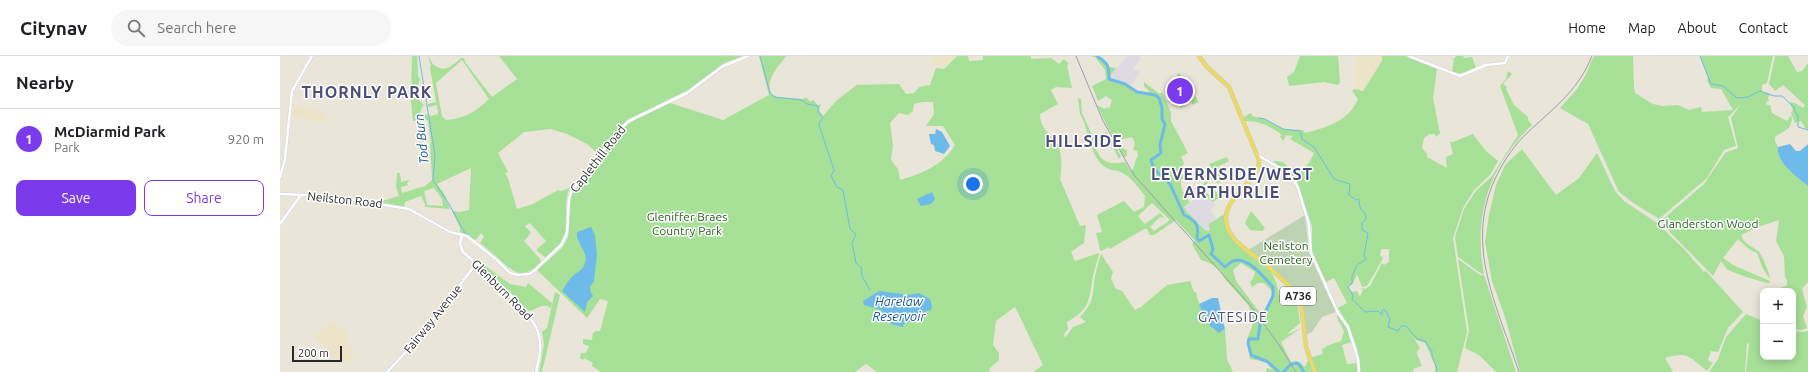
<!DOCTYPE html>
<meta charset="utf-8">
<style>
:root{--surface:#fff;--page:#f6f6f6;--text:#202124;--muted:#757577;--line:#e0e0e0;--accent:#7c3aed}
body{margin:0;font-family:Ubuntu,sans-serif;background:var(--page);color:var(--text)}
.controls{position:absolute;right:12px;bottom:12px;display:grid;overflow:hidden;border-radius:8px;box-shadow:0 2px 10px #0003}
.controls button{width:36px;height:36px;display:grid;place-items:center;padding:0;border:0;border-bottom:1px solid var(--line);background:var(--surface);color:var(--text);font:20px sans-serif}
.scale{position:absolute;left:12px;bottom:10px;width:50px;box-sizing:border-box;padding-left:4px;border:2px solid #282828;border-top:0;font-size:11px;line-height:14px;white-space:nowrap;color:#282828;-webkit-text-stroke:3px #fff;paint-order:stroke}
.you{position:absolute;left:693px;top:128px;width:14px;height:14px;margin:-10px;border:3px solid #fff;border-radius:50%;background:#1a73e8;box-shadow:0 0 0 6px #1a73e833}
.badge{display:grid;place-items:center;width:26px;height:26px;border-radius:50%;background:var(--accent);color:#fff;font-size:13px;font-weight:700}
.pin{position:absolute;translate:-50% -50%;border:2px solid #fff;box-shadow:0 1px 4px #0006}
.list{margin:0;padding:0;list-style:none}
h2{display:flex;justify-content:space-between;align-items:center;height:52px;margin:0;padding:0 16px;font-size:17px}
h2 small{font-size:13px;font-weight:400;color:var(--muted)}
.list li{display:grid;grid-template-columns:26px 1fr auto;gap:12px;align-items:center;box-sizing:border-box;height:60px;padding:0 16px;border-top:1px solid var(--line)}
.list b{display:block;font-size:15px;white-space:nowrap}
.list p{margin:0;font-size:13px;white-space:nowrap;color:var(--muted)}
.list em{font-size:13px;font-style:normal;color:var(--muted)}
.actions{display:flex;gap:8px;padding:12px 16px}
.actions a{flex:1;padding:9px 0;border:1px solid var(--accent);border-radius:8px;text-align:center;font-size:14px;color:var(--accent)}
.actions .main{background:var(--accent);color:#fff}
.icon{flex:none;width:22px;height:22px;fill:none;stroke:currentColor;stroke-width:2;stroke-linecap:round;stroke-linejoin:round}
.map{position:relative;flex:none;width:1528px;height:316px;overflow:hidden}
header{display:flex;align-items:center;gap:24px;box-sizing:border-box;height:56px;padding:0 20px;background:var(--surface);border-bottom:1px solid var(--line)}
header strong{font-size:19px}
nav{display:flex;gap:22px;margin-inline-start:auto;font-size:14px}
.search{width:280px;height:36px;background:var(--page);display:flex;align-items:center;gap:10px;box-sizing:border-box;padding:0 14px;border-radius:22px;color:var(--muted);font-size:15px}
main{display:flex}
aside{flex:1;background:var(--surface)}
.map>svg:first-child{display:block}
.industrial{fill:#dddae2}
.education{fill:#ece4c9}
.green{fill:#a7e097;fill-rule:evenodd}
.cemetery{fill:#bed3b1}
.water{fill:#6ebbea}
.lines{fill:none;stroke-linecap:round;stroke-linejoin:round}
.stream{stroke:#6ebbea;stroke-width:1}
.river{stroke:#6ebbea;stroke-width:3}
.tertiary-casing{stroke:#cfd0e1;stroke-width:3.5}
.secondary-casing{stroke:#cfd0e1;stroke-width:3.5}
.primary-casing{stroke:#c7c7c7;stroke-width:4.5}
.tertiary{stroke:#fff;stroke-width:2.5}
.secondary{stroke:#fff;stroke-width:2.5}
.primary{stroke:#ecdb5c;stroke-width:3.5}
.rail{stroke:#9d9db2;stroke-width:1}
.labels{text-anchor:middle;stroke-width:3;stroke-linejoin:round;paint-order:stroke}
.shield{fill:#fff;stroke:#686868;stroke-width:1}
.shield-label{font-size:11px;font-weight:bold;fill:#282828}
.street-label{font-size:12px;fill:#282828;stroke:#fff}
.park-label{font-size:12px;fill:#22611b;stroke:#fff}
.water-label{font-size:13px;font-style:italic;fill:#115793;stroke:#fff}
.quarter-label{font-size:14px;letter-spacing:1px;fill:#4a4d77;stroke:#fff}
.district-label{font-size:16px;font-weight:bold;letter-spacing:1px;fill:#4a4d77;stroke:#fff}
</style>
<header>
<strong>Citynav</strong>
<div class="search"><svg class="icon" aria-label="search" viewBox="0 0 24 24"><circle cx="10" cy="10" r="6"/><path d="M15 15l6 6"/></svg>Search here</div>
<nav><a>Home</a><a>Map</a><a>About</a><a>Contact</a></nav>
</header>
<main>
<aside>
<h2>Nearby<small></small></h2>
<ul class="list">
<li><span class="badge">1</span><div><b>McDiarmid Park</b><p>Park</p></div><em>920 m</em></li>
</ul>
<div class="actions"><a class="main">Save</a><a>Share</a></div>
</aside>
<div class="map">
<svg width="1528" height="316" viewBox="0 0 1528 316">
<rect width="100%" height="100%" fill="#eae5d9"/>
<g class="industrial">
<polygon points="847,0 858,0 861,2 853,13 860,16 850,30 832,23 830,20"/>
<polygon points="924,137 936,149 930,154 936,163 929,168 931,175 926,175 908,157 904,151"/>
</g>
<g class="education">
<polygon points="649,0 677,0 664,13 656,12"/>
<polygon points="1075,0 1102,0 1102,5 1083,36 1074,33 1076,29"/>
<polygon points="13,49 46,56 44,67 10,60"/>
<polygon points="54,265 59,273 64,271 74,302 73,304 62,305 48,301 51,295 39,286 34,280"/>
</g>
<g class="green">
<path d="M132,0H137L138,20L140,23C136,37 135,40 144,49L141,53L140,60L142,61L145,58L151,60L158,58L157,49L148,51V48L156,46L150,12L151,9L148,0C150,2 151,6 153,8C164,18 172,10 181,2H184L185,6L212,41L237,23L219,0H463L444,7L408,34L347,64L318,98L307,88L287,78L271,73L244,76L218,97L228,116L225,117L228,122L237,153L253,148L278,134L281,135L290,132C283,145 288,162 285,177C283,187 273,195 266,202L256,194L266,185L250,167L245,170L251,177L244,185L260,203L261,207C242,222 238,220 220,204C214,198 207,193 200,187L204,181L201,177L196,184L180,176V172L172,155L180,156L189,154L191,112L157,128L165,139L170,153L145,151V148L141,140L125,146L124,151L100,146V140L102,145L119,140L116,131L117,117H120L121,126L130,124L127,127L128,129L121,131L122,137L145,130L152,124L150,87H151L148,64L133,65L131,45ZM182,4L209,43C197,55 184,63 166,64L162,60L156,27ZM154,132L162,143L163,150L147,149L144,135Z"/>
<path d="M479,0H506C499,10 483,26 492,38L497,41L523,43L526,41L530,46L533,44L538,49L541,48L539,54L543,60L557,44L577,29L619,28L626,38L634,37L639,31L650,29L656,12L664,13L677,0H688L689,5L703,4V0H751V3L771,2L779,8L784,3L789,8L787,9L792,32L776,31L771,34L778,48L760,58C761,76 770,75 778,89C782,96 782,115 780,123L800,170L806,169L804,187L791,196L795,205L819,197V198C817,207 813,217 812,226C809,247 807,255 787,266L788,273L784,278L785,282L793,271L806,266L800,261C812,248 813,242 814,226C815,220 819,204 821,198L833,216L831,223L836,233L842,235L855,254L861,251L887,229L910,225L914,236H916C919,250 924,263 934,274L943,275L945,273L947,303L953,316H753L763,309L735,251L716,265L713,289L719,297V304L710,312L709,316H597L586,308L575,316H321L312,310L313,307L304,302L303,304L300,302L301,297H306L309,290L303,288V283L312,284L313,277L316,275H320L328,245L320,243L307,262L257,214L282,192L288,181L291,137L294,133L340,76C353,61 372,55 390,47L443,64L489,39ZM643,46H653L654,58L646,70H663L675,89C663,109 642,118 620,124L618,113L611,104L613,89L610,67L619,57L628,59L633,55L634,48Z"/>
<path d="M810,0C821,0 825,1 829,11L836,12L830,20L832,23L850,30L860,37L870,36L864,30V26L880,38L882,36L891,56V65L908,97L901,101L904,107L900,115L905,121L901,124C900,133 904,139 910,146L904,151L908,157L926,175H930L929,168L946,157L945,161C948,169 951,180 956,186C974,209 994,204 999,239L1005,240L1010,234L1015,239L1017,245L1020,267L1008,277L1009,278L1021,272L1001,286L1011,306L1017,305L1025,311L1029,302L1043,298L1042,293L1047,291L1046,290L1061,285L1064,275L1057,262V257L1065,267L1072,286L1062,289L1067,308L1077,307V316H986L987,312L993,314L988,309V306L970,303L967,283L972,271L973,264L969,250L944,222C941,212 931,207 921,204L912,188L915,185L896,164L874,179H870L867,173H864L830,193L829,191L821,195L820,194L816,177L822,176L817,159L844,145L854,156L864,151L865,140C858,131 850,119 838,115C836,114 832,115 829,113C813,106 809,84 805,69C804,65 802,62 800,58C799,53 799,47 798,42L801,43L802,57L812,79H819L827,76L841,100L839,103L827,80L813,87C821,105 826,110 845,106L851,115C856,111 854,105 858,100L857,95L853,94L855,87L852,81L840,84L841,90L847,95V100L844,101L826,68L817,49L825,53L827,51L829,53L832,44L826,40L818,45L812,30L826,23L825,14L815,1ZM872,147L890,164L874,175L870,171L880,161L885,162L880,157L865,168L858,160ZM961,207L975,216L973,223L970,226L972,231L978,227H984L993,236L987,251L980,257L956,225L953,214Z"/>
<polygon points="1020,0 1058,0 1060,26 1058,29 1044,26 1009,30 1007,21 1014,16"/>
<path d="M1102,0H1125L1157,13L1153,42L1160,77L1156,81L1155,78H1149L1144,82L1142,92L1147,98V101L1167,112L1166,101L1173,98L1170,86H1173L1193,78L1206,95L1218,105L1210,119L1194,134L1183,152L1173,182L1187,276L1177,316H1155V309L1145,287L1136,284L1132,279L1140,292L1138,294L1137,298L1142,310L1133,313L1134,316H1080C1081,293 1070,271 1058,252L1067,247L1054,222L1046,226L1032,195V170L1019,133L1015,124L993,105L1003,106L1017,119L1029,107L1034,97L1010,83L1013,80L1003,79L1006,80L1003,85L1000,80L1002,79C990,70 979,64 963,65L962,62L971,57L972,60L985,63L1003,73L1023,74L1025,77C1046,72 1070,64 1078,43L1072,35L1074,33L1083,35L1102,5ZM1103,193H1110L1109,195V206L1104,209L1102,207L1090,230L1085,233L1081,232L1083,234L1080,241L1077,235L1071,236L1068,231L1073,228L1077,218L1082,231L1087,230C1090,225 1102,205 1103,201L1100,200L1101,194Z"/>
<polygon points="1176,0 1183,0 1184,2 1192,1 1196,12 1179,18 1169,14 1172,15 1174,4 1169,1 1174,3"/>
<path d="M1314,0H1353L1354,32L1355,37L1373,48L1382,50L1398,49L1409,54L1421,51L1422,56L1453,54L1441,33L1431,32L1427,24L1428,22L1420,0H1493L1487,27L1482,29V36L1491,38L1488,41L1489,45L1486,46L1487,49H1490L1492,57L1507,65L1511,59L1512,64L1509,72L1495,81V85L1498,91C1496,107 1517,121 1528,130V226L1522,233L1527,251L1523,260L1527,272L1521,274L1513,273V235H1504L1500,232L1507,230V224L1505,221L1504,200L1496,185L1499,164L1478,171L1461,179C1464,189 1473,190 1479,196C1482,199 1490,218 1490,223L1483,213L1477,197L1470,194L1458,183L1443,202L1453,209L1490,225L1489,227C1484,227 1450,216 1447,213C1445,211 1443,207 1441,205L1433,220L1382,168V164L1424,128L1445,97L1458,92L1451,62L1460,49L1448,61L1456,90L1444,94L1427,122L1379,163L1352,146L1339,136L1308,68L1280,52L1297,33L1305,20Z"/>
<polygon points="1495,0 1508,0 1517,16 1522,15 1528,7 1528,73 1526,73 1521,65 1515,67 1511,57 1513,54 1509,46 1515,47 1523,52 1525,49 1503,29 1495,35 1489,28"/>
<path d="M1228,15L1232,18L1223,28L1227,31L1226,33L1234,49L1248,61V64L1252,69C1209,110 1193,160 1204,218H1202L1178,201L1175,181L1184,153L1196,135L1212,120L1238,79L1220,30L1226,23Z"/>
<polygon points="899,17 919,46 913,49 910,44 901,52 889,35 887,32"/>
<path d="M1242,93L1276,139L1299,122L1317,97L1335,135L1344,145L1377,167L1404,193L1424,216L1426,215L1463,256L1448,272L1438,296L1431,295L1428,304L1433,307L1427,315C1408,301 1410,295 1385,302L1393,316H1240L1225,261L1212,225L1205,186L1209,159L1216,129L1225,109Z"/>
<polygon points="947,101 949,105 935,112 942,123 938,128 933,122 922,132 929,139 935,134 940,141 933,146 926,140 923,142 920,139 924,137 920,131 935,117 929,108"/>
<polygon points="971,155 985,172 982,175 970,174 965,167"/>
<polygon points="1178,203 1200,219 1204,219 1236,316 1216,316 1199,299 1185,292 1189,274"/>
<path d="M204,209L230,228L246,231L248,227L272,247L271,252C262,246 257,254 249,255L201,212Z"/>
<polygon points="275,236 280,239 262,316 259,316 264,288 262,276 267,272"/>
<polygon points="1466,258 1483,265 1483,301 1513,301 1513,275 1522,276 1528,275 1528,316 1466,316 1469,288 1467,287 1465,316 1429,316 1438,303 1446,281"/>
</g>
<polygon class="cemetery" points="1025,159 1029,195 1056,256 1042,261 1032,276 1026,279 1019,240 968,194"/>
<g class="water">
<polygon points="656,73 662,76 670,90 664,98 655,95 654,89 651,88 649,78 655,78"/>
<path d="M1510,88L1516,95H1520L1528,88V130C1517,121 1496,107 1498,91Z"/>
<polygon points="652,136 655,143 651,148 641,150 637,143"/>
<path d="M311,171L315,179L317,199L314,225L310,231L311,237L313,240L307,246L305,256L282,235C285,231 287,226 291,222C296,216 303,215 305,207C309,195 295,187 297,176Z"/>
<path d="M599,235L630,239L639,237L650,243L652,250L651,254C637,257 640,265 624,267L623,271L611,268L601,254L584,249L583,245Z"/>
<polygon points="932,242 938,242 945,273 939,277 930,270 924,261 919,248"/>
</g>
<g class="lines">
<g class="stream">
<polyline points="139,0 155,99 153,124 169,148 185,177 189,179"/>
<polyline points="480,0 490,37 494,41 522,44 527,48 538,50 538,56 543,62 539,67 540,72 554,114 551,120 557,131 563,134 570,173 576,178 572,187 576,207 581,211 582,220 590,234"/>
<polyline points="1420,0 1431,28 1443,30 1457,42 1468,41 1480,35 1494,40 1502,40 1515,52 1514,54 1518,60 1518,71 1528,74"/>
<path d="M979,62L985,63L1003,73L1020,75L1022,83L1034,91L1054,123L1070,128L1069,139L1076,144L1079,143C1079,149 1080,154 1085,157L1086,163L1082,167V174L1088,177L1084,199L1086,203L1079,208"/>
<path d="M1077,209L1072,220V227L1068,231L1073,239L1072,243L1085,256L1098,255L1102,259V255L1104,253L1108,258L1107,260L1110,262L1108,271L1118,275L1121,270H1126L1137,283L1145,285L1152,295C1151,303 1157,308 1157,316"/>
</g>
<g class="river">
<path d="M817,0C828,8 829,9 829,23L845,28L857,36L875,39L879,42L882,52V63L885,68L880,89L881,97L871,104L874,113L890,128L904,159C917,165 919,169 917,182L919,185L929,179L933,193L931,198L945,211C947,209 951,206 953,205C969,200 984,222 993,231V240L980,267L978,283H969L968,287L971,299L988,306L999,316"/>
<path d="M1003,316C1009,311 1011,305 1019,308L1024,316"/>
</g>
<g class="tertiary-casing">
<g id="tertiary">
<polyline points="1129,0 1180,20 1206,9 1225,7 1228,0"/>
<polyline points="979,100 1005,115 1014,124 1018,132 1029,168 1031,197 1058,257 1068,271 1078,303 1079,316"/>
<polyline points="0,121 5,103 12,35 32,0"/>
<polyline points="0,168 21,139"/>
<path d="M182,179L180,188L183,196C204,215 254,254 259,280C262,292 259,304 256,316"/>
<polyline points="107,316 139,282 196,208"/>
</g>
</g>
<g class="secondary-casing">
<polyline id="secondary" points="0,138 49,140 129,153 170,176 187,180 217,204 230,217 238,219 249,218 254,215 282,188 287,177 289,143 291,136 340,73 349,65 407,37 443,10 468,0"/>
</g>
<g class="primary-casing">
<path id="primary" d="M919,0L926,10L949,31L979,104C980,125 945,140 946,163C947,185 970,195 985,208C993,215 1009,229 1016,237C1023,245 1024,278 1026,290C1028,299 1032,307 1035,316"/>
</g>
<use href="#tertiary" class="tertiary"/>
<use href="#secondary" class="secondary"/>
<use href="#primary" class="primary"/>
<g class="rail">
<polyline points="796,0 823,65 854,119 970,249 999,289 1016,316"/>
<path d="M1239,316C1218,252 1184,190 1215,123C1222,108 1231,94 1242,82C1269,55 1297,38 1312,0"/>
</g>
</g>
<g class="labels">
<rect class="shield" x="1000" y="231" width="36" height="18" rx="3"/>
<g class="shield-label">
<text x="1018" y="244">A736</text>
</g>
<g class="street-label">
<text transform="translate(318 103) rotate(-52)" y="4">Caplethill Road</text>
<text transform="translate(65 144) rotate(6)" y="4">Neilston Road</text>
<text transform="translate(222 234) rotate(45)" y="4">Glenburn Road</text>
<text transform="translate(153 263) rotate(-51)" y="4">Fairway Avenue</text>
</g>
<g class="park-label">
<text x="407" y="165">Gleniffer Braes<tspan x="407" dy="14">Country Park</tspan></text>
<text x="1428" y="172">Glanderston Wood</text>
<text x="1006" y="194">Neilston<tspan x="1006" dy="14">Cemetery</tspan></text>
</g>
<g class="water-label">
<text transform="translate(141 83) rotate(-96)" y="5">Tod Burn</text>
<text x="619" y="250">Harelaw<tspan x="619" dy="15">Reservoir</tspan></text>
</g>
<g class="quarter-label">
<text x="953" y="266">GATESIDE</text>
</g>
<g class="district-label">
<text x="87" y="42">THORNLY PARK</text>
<text x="804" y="91">HILLSIDE</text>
<text x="952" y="124">LEVERNSIDE/WEST<tspan x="952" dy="18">ARTHURLIE</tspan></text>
</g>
</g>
</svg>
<div class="controls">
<button>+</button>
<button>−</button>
</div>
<div class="scale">200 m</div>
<div class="you"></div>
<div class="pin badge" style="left:900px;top:35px">1</div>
</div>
</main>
